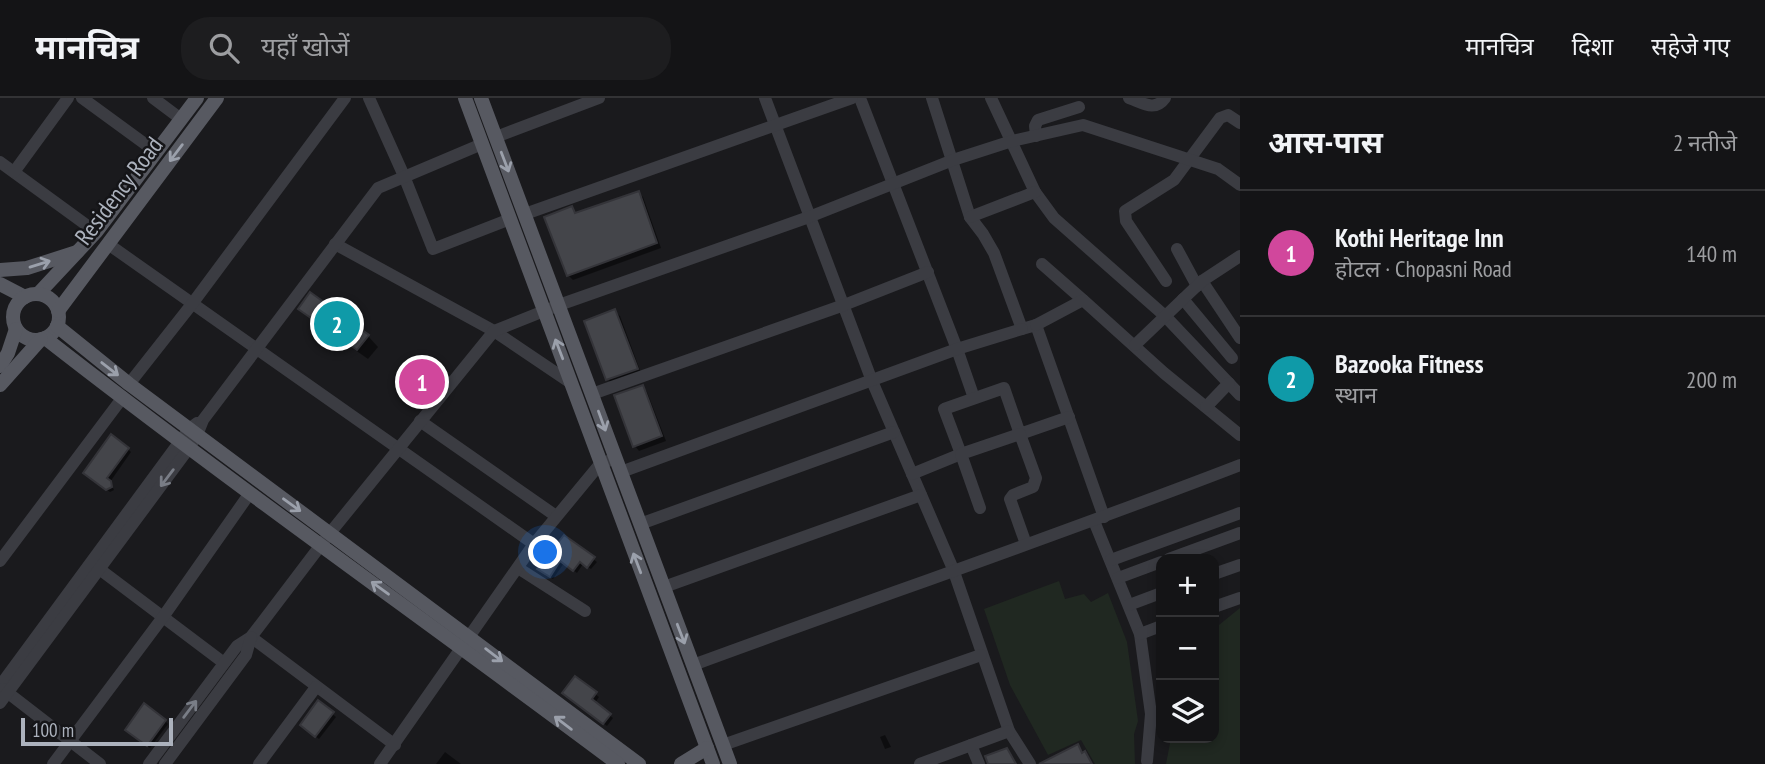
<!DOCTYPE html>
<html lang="hi">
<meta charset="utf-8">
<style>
:root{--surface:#141416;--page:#1d1d1f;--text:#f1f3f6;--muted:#9d9ea1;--line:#333335;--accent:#f9b736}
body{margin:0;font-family:"PT Sans Narrow","Noto Sans Devanagari",sans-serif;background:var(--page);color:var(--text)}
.controls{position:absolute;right:21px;bottom:21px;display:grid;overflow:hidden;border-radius:14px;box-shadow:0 4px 10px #0003}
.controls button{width:63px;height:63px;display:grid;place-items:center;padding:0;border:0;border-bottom:2px solid var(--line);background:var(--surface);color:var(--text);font:35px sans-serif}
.scale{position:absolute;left:21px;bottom:18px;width:152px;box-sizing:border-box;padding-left:7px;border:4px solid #acb2bd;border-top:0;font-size:19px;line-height:24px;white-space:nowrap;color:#acb2bd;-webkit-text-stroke:5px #151518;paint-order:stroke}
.you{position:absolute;left:546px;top:455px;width:24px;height:24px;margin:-18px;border:5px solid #fff;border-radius:50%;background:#1a73e8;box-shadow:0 0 0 10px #1a73e833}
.badge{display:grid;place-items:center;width:46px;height:46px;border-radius:50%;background:var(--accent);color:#fff;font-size:23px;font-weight:700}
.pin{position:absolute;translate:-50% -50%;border:4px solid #fff;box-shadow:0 2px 7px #0006}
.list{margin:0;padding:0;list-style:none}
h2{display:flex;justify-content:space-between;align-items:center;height:91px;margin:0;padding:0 28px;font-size:30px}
h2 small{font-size:23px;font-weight:400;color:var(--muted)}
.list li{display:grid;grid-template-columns:46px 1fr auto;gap:21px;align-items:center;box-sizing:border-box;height:126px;padding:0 28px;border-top:2px solid var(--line)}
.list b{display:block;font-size:26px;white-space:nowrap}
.list p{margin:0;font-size:23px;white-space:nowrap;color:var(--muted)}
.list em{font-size:23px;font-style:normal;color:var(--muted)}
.icon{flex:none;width:38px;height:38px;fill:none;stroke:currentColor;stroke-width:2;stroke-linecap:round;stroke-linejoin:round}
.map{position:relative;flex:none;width:1240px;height:666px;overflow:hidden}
header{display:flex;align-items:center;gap:42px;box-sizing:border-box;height:98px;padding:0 35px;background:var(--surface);border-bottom:2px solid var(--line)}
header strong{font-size:33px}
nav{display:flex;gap:38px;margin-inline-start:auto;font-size:24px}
.search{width:490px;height:63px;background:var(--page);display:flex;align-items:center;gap:18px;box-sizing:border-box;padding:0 24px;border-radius:28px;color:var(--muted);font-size:26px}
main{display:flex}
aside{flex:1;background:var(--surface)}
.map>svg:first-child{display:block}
.green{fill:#202821}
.shadow{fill:#0007}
.building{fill:#44454a;stroke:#343439;stroke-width:2}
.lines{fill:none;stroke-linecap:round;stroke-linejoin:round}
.minor{stroke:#3b3c42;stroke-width:12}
.major{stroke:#575961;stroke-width:14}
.oneway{stroke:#9ba0ab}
.oneway2{stroke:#797d86}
.labels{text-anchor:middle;stroke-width:5;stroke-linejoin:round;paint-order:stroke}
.street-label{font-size:24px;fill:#acb2bd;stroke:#151518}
</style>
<header>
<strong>मानचित्र</strong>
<div class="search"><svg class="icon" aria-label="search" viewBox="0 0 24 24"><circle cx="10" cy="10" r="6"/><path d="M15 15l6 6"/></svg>यहाँ खोजें</div>
<nav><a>मानचित्र</a><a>दिशा</a><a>सहेजे गए</a></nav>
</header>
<main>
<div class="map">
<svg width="1240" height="666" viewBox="0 0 1240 666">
<rect width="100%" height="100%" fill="#1a1a1d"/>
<g class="green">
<polygon points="1059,483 1065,501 1084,496 1091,504 1108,495 1127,544 1138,623 1134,636 1135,666 1095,666 1081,642 1048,657 1010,587 984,511"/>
<polygon points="1240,510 1240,666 1166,666 1171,640 1214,640 1214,531"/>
</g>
<g class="shadow">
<polygon points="638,95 643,99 661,150 573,182 568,177 572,110 577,116"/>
<polygon points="311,197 368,238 378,249 368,261 311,221 300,211"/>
<polygon points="615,214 620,218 641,275 612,285 607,281"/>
<polygon points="643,289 647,294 666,343 639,353 635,348"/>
<polygon points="128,351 131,354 110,384 114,392 110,394 88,378"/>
<polygon points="565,439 597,464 591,471 583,466 577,475 564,465 553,481 543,474"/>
<polygon points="576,580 599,599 595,605 613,620 607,628 568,598"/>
<polygon points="319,605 336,619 319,641 305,630"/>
<polygon points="165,623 168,626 150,650 130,635"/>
<polygon points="885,637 891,649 885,651 880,639"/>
<polygon points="445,654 461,666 462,666 436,666"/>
</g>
<g class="building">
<polygon points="639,93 657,145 567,178 544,119 572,108 575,115"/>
<polygon points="310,194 369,237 357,252 298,211"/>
<polygon points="615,211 638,271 606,282 584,223"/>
<polygon points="643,287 662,338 633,349 614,297"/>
<polygon points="111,336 129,350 107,380 111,383 112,389 106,392 83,375"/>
<polygon points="564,437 595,459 587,470 580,464 573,473 560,463 550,479 537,471"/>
<polygon points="575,578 597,594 592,601 611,616 603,626 562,595"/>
<polygon points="318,602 334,614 315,639 300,627"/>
<polygon points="144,605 166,622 147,648 125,632"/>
<polygon points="1078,646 1082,655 1085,653 1092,666 1039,666"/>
<polygon points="1007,650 1016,666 988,666 985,658"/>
</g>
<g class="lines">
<g class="minor">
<polyline points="82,0 156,54"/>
<polyline points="153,0 181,21"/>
<polyline points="369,0 404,78 433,151 510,121"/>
<polyline points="765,0 872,283 953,471 1009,633 1030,666"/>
<polyline points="860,0 957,251 974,300"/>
<polyline points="932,0 970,119 983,136 994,155 1022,231 1036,227 1104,419"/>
<polyline points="991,0 1035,94 1054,120 1165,218 1240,297"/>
<path d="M1129,0C1143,5 1155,14 1165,0"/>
<polyline points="1036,38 1035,28 1038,22 1079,9"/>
<polyline points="496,39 599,0"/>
<polyline points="0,64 96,134"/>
<polyline points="14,74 68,0"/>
<polyline points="525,116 852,0"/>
<polyline points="970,119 1035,94"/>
<polyline points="108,146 534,446"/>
<polyline points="335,146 494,233 571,285"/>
<polyline points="1177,151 1197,188"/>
<polyline points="1042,166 1083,202"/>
<polyline points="1166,183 1126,123 1125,113 1174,82 1220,20 1228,17 1240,25"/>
<polyline points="1202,183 1240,240"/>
<polyline points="1183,201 1232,260"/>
<polyline points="1036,227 1083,202 1164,275 1240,337"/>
<polyline points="1135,247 1202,183 1240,158"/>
<polyline points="129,286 192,206 345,0"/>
<polyline points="592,296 844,207 928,174"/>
<polyline points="1206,309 1229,285"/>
<polyline points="420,323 556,418"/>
<polyline points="621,374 957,251 1022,231"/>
<polyline points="912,376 961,356 944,311 1004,290 1020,336 1069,319"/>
<polyline points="980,410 961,356 1020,336 1036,380 1033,389 1013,397 1010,401 1026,446"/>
<polyline points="1094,423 1140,536 1151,616 1147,663"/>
<polyline points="640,426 894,334"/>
<polyline points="1169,461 1240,435"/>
<polyline points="1111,462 1240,415"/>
<polyline points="0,463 123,299"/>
<polyline points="94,467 224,565"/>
<polyline points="518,470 585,513"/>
<polyline points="1214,476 1240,467"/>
<polyline points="1118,480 1161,464"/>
<polyline points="664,489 921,397"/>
<polyline points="1129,507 1161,495"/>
<polyline points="1214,509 1240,500"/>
<polyline points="1140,536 1161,528"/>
<polyline points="251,539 395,647"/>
<path d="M693,567C875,500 1059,437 1240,367"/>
<polyline points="0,588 189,331 197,325"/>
<polyline points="3,591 100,666"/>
<polyline points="0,605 189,350 197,337 203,322 378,90 482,46"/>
<polyline points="723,647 981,557"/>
<polyline points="971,647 979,666"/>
<polyline points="53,666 163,519 250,395"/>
<polyline points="149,666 237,548 251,539 330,435 494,233 559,207 809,119 953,62 1012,43 1083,27 1218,71 1240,87"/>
<polyline points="165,666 246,557 251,539"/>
<polyline points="259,666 316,589"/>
<polyline points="380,666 534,446 600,366 616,360"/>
<polyline points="920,666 1009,633"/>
</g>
<g class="major">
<polyline points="465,0 713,666"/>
<polyline points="481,0 730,666"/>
<polyline points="0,172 27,170 77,154"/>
<polyline points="0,186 25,199"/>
<polyline points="38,196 96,134 197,0"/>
<circle cx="36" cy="219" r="23"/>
<polyline points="58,213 217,0"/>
<polyline points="57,228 129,286 639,666"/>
<path d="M45,240C232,386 427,523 618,666"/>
<polyline points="0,268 8,255 16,231"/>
<polyline points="0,287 41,241"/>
<polyline points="681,666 707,650"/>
</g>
</g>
<defs><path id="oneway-shaft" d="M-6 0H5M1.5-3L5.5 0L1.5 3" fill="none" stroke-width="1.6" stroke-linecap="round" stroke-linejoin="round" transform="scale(1.75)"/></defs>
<g class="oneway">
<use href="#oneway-shaft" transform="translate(176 55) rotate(127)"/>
<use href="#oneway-shaft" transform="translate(505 64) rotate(69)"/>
<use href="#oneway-shaft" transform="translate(40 166) rotate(-17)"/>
<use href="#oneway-shaft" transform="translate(559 251) rotate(-111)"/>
<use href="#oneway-shaft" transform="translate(110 271) rotate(38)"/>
<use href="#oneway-shaft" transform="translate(602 323) rotate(70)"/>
<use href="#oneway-shaft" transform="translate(292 407) rotate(36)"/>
<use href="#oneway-shaft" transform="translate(637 465) rotate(-111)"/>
<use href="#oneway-shaft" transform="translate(380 490) rotate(-144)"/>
<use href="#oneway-shaft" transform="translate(681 536) rotate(69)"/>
<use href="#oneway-shaft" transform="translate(494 557) rotate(37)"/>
<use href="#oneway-shaft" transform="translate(563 625) rotate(-143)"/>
</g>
<g class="oneway2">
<use href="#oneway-shaft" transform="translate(167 380) rotate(127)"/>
<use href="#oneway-shaft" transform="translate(190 611) rotate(-53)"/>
</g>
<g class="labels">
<g class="street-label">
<text transform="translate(119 93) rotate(-53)" y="8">Residency Road</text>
</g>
</g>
</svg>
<div class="controls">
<button>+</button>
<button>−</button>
<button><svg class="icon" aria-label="layers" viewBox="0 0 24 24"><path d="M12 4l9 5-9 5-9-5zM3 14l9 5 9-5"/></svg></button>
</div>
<div class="scale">100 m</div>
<div class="you"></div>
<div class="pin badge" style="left:422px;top:284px;background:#d1479c">1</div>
<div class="pin badge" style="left:337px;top:226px;background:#0f9aa8">2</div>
</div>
<aside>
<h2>आस-पास<small>2 नतीजे</small></h2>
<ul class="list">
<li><span class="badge" style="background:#d1479c">1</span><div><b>Kothi Heritage Inn</b><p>होटल · Chopasni Road</p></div><em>140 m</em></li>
<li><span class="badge" style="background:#0f9aa8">2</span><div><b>Bazooka Fitness</b><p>स्थान</p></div><em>200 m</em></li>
</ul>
</aside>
</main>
